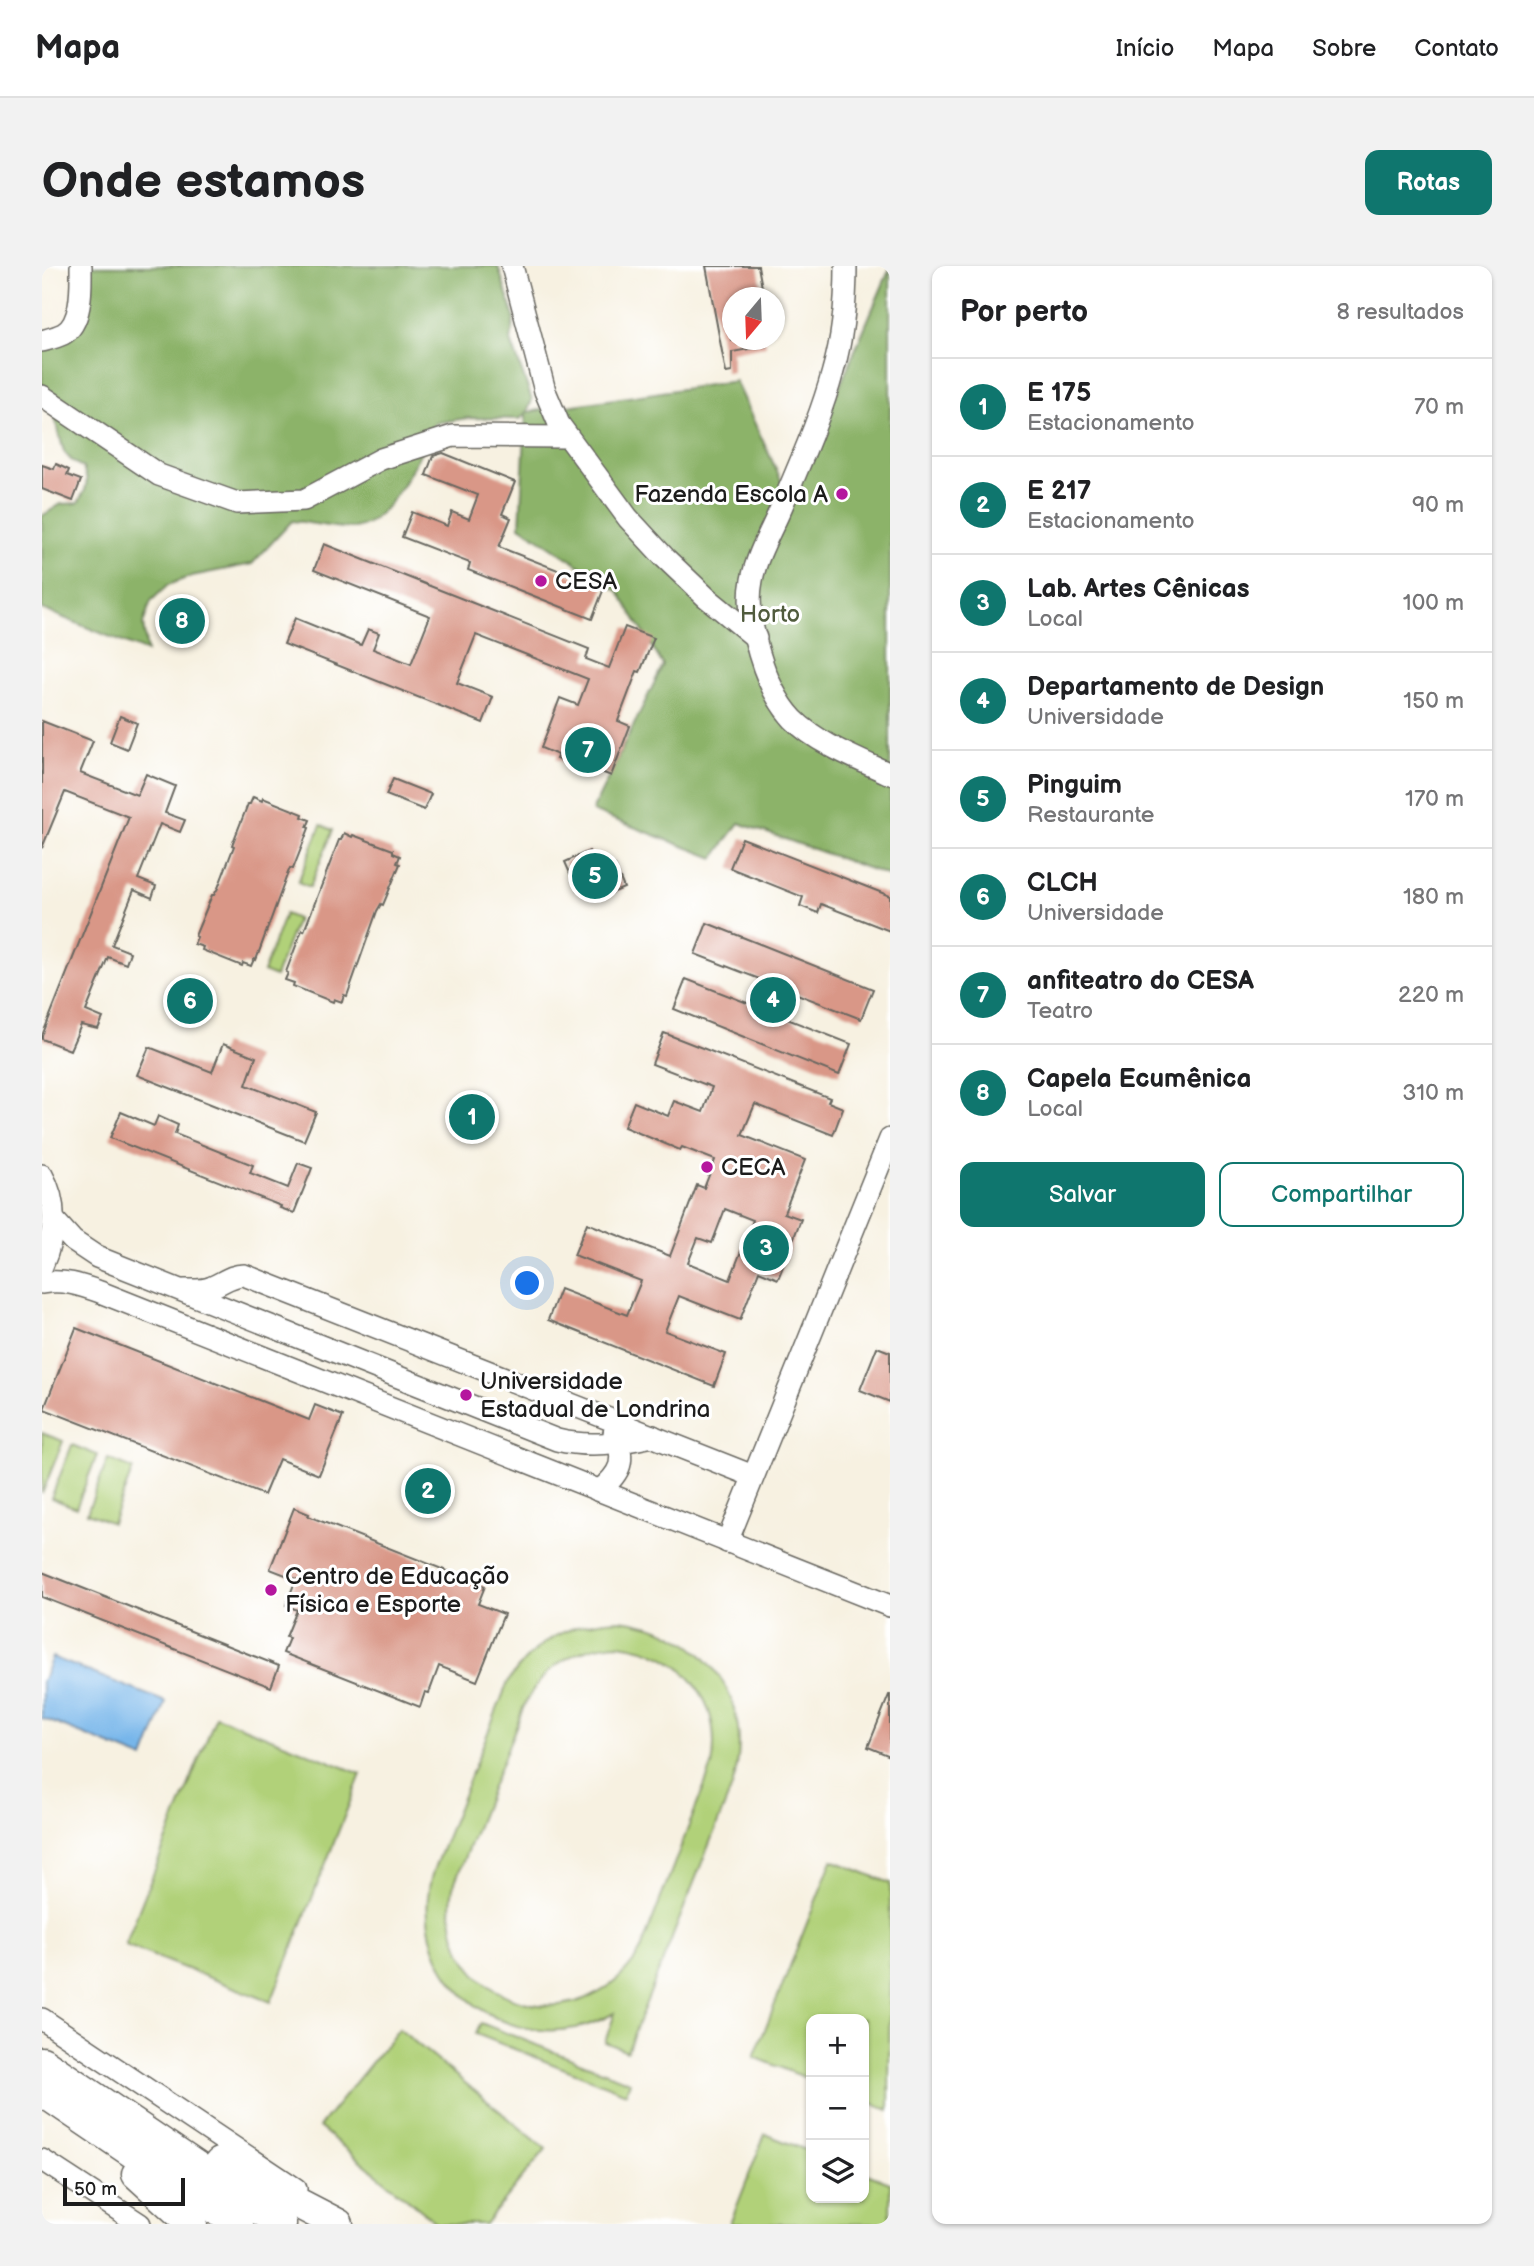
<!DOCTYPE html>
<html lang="pt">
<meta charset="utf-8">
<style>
:root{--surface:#fff;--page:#f2f2f2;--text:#202124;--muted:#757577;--line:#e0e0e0;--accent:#0f766e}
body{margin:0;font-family:"Balsamiq Sans",sans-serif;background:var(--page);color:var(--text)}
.controls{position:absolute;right:21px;bottom:21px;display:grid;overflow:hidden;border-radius:14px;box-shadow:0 2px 5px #0004}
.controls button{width:63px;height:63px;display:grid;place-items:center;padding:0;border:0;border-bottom:2px solid var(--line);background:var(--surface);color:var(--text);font:35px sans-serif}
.compass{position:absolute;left:680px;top:21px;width:63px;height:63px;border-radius:50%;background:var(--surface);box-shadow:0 2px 5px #0004;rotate:199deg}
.scale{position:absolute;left:21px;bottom:18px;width:122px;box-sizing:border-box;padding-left:7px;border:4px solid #1c1c1c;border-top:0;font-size:19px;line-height:24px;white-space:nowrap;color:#1c1c1c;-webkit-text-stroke:5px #fff;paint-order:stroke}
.you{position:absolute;left:486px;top:1018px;width:24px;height:24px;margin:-18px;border:5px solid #fff;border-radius:50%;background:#1a73e8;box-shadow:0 0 0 10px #1a73e833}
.badge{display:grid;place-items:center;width:46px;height:46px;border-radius:50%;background:var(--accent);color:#fff;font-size:23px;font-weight:700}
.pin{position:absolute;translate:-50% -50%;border:4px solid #fff;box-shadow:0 2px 7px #0006}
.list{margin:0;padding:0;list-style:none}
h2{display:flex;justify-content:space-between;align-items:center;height:91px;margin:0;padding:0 28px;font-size:30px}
h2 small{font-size:23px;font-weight:400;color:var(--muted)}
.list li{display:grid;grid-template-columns:46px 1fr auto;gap:21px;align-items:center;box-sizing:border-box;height:98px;padding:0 28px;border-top:2px solid var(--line)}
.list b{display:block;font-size:26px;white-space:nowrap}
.list p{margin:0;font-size:23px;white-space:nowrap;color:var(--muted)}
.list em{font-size:23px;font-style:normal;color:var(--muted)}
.actions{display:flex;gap:14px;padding:21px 28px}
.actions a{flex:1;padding:16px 0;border:2px solid var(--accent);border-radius:14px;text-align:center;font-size:24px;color:var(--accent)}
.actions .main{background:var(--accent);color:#fff}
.icon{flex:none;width:38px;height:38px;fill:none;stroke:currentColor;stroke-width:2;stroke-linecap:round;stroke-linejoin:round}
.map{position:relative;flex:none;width:848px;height:1958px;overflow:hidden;border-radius:14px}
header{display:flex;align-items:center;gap:42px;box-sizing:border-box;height:98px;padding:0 35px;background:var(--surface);border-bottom:2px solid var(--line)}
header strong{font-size:33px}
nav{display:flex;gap:38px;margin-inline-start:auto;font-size:24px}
.intro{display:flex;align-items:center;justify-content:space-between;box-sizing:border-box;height:168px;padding:0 42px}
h1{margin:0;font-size:49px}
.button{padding:18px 32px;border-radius:14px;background:var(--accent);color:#fff;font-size:24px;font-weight:700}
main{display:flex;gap:42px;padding:0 42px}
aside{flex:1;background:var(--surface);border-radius:14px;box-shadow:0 2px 5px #0004}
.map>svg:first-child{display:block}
.green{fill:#b1d179;stroke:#66764a;stroke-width:2;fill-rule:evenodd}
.forest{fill:#8cb369;stroke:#546842;stroke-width:2}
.water{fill:#77b6ea;stroke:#4a6983;stroke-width:2}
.building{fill:#d99787;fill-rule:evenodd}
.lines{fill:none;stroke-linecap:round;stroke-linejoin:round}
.minor-casing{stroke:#696761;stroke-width:24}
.highway-casing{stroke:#696761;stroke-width:33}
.minor{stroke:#fff;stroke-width:21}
.highway{stroke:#fff;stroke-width:30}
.poi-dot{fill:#b5179e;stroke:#fff;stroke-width:2.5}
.labels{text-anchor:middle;stroke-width:6;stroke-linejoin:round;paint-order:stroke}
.poi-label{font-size:24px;fill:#1c1c1c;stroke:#fff;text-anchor:start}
.park-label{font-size:24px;fill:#505b3d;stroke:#fff}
</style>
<header>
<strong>Mapa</strong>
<nav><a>Início</a><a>Mapa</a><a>Sobre</a><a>Contato</a></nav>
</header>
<div class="intro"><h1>Onde estamos</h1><a class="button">Rotas</a></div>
<main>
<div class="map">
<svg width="848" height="1958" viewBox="0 0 848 1958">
<rect width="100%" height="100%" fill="#fff"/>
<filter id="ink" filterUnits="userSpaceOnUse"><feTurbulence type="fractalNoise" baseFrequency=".0143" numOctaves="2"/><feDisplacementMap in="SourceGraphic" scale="14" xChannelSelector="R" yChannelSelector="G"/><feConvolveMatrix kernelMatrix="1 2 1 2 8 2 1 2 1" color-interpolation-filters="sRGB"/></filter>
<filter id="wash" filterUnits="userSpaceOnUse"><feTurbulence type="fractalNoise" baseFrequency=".00686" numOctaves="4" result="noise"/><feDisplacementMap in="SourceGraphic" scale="28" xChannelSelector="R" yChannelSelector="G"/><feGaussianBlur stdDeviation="1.57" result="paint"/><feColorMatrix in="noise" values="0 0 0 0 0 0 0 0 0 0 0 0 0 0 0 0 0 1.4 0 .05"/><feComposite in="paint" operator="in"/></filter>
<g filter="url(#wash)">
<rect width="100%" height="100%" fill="#f7f1e1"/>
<g class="green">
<polygon points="279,559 291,564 268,621 256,616"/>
<polygon points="243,648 255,653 233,711 221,706"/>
<polygon points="0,1167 21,1175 0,1228"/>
<polygon points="30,1179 55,1189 34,1242 9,1232"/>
<polygon points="66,1193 91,1203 70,1257 45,1247"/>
<path d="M578,1354C666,1363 716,1437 690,1521L585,1785L563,1776L573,1747C561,1753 548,1760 534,1762C440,1780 364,1695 391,1605L466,1416C494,1374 528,1356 578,1354ZM577,1378C643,1386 681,1435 670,1500L598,1686C536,1786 391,1735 411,1621L482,1440C501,1401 534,1380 577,1378Z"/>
<polygon points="174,1450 319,1508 229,1736 83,1679"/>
<polygon points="790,1594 848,1617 847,1844 822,1834 822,1753 769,1753 769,1814 712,1791"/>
<polygon points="439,1757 588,1816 584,1827 434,1768"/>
<polygon points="357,1763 504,1883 443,1958 396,1958 277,1861"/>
<polygon points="723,1868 769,1886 769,1932 822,1932 822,1907 848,1917 848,1958 688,1958"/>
</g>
<path class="forest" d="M49,0H456L472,51L469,75L490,134L485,146L693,115L746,229L785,150L848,2V610L697,557L672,592L550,545L621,399L577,326L478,260L484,147L478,153L426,152L393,157C378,186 347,262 309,262C292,263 269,256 250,255L210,298L150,310L126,319L109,335L101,358L105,386L0,343V250L19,238L36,237L43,224L45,214L41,202L29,194L22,186L12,149L0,132V81L20,75Z"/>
<polygon class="water" points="10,1391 124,1436 102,1493 0,1452 0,1416"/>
<g id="blocks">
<g class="building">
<polygon points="664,0 716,0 722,32 690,32 690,74 723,74 724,80 690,86 690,106 684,107"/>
<polygon points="401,187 473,216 460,248 469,252 457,281 562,322 550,353 426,304 428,297 360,271 370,246 405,260 410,246 427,253 436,229 384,209 391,190"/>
<polygon points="14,198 27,204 25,209 39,214 31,235 0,223 0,199 12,203"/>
<polygon points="282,278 547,383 544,393 567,402 583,361 612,372 598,406 595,405 576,455 588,460 569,510 557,505 555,509 514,493 516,489 499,482 518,432 536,439 546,413 434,369 415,417 451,431 441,457 242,378 253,352 319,379 326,363 337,367 331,383 369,398 388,350 272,304"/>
<polygon points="148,335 161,353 133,374 119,356"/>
<polygon points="78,450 95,457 85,483 68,476"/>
<polygon points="0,455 51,475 38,507 95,529 104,508 133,520 123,547 143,554 138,566 118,558 96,613 114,620 110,632 92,624 70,679 88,686 84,698 66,691 44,745 61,752 56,763 39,759 28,784 0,773 0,770 87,551 23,526 0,582"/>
<polygon points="351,513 389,528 382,544 344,529"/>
<polygon points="211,531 220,535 221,532 261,548 260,551 268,554 265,561 267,562 251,603 248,602 245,609 214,694 212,693 209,700 201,697 200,700 160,684 161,681 152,678 155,671 153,670 170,629 172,629 176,622 192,580 190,579 206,538 208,538"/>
<polygon points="302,567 310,571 311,569 351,584 351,587 358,590 355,597 358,598 341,639 339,638 335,645 305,730 302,729 300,736 292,733 291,736 251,720 252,717 243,714 246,707 244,706 260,664 262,665 297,574 299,574"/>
<polygon points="700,572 848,630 848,665 779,638 776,647 758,640 761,631 688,602"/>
<polygon points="547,585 555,602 560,600 563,604 573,600 582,622 558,632 551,616 535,623 523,596"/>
<polygon points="665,657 831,723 819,753 745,724 735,749 809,778 797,809 632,743 644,713 718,742 728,717 653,688"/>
<path d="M622,767L788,832L786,836L801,842L791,869L713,838L700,869L763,894L742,947L759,953L736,1013L717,1005L698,1054L637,1030L623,1065L684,1088L672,1120L506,1054L518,1023L585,1049L599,1015L532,989L545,957L628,990L655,919L662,922L673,894L640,881L638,884L582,861L592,836L626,850L632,835L661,846L670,821L610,798ZM683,943L711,954L688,1014L646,997L656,972L670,977Z"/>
<polygon points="181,778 214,791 204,819 274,846 262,875 95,809 107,781 170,806"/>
<polygon points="79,846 112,860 116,850 136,859 133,868 211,899 208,907 246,922 256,897 270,902 252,947 238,942 239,940 68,872"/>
<polygon points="34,1062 267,1154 273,1139 301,1150 277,1209 237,1193 222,1229 2,1143"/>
<polygon points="835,1081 848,1086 848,1136 818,1124"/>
<polygon points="252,1242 267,1248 266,1250 443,1320 436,1338 462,1348 435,1415 397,1400 387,1427 383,1426 378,1441 241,1387 247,1372 244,1371 255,1344 244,1339 254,1313 228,1303"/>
<polygon points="0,1306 237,1400 229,1421 0,1331"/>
<polygon points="847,1429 848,1429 848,1490 826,1481"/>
</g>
</g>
</g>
<g filter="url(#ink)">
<use href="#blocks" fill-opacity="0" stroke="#696761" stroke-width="2"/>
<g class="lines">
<g class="minor-casing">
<g id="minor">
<polyline points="470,0 503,125 517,158 586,252 623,292 664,331 714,372"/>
<path d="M804,0C804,35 801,71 791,105C779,150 760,192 742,235C732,260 715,287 710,314C702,354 723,423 751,453C774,477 818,494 848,508"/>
<path d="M0,75C7,73 15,71 21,68C41,57 39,19 39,0"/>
<polyline points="0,130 117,209 195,237 262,234 339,193 411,170 526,171"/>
<path d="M0,909C17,939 13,970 0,1000"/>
<path d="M13,955L31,975L55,991L515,1174C548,1182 578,1177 611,1170"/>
<path d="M0,1017C21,1013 39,1019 58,1026L848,1340"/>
<path d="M142,1024C152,1024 161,1025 170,1021C182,1016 189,1009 202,1009L711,1210"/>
<path d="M557,1225C579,1207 585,1194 572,1167"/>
<polyline points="685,1276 848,873"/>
<polyline points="0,1753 254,1923"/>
<polyline points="0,1894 98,1958"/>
</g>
</g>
<g class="highway-casing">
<g id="highway">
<polyline points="0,1796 239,1958"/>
<polyline points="0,1825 196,1958"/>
<polyline points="178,1897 296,1958"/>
<polyline points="95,1908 150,1958"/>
</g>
</g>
<use href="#minor" class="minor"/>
<use href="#highway" class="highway"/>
</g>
</g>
<g class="poi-dot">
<circle cx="800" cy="228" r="7"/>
<circle cx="499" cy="315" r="7"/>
<circle cx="665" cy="901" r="7"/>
<circle cx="424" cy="1129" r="7"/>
<circle cx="229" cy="1324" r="7"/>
</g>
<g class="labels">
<g class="poi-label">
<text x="786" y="236" text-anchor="end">Fazenda Escola A</text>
<text x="513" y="323">CESA</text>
<text x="679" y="909">CECA</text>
<text x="438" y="1123">Universidade<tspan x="438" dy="28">Estadual de Londrina</tspan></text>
<text x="243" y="1318">Centro de Educação<tspan x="243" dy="28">Física e Esporte</tspan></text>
</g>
<g class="park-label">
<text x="728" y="356">Horto</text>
</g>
</g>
</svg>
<div class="controls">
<button>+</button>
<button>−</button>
<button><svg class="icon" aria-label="layers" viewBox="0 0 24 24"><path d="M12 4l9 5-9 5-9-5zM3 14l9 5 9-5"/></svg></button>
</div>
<svg class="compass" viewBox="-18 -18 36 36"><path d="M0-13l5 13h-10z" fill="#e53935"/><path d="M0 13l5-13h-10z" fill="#757577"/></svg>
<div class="scale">50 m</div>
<div class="you"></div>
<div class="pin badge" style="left:430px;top:851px">1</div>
<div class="pin badge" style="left:386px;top:1225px">2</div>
<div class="pin badge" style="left:724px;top:982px">3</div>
<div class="pin badge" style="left:731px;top:734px">4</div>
<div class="pin badge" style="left:553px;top:610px">5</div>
<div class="pin badge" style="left:148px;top:735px">6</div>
<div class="pin badge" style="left:546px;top:484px">7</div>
<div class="pin badge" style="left:140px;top:355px">8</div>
</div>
<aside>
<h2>Por perto<small>8 resultados</small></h2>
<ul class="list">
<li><span class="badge">1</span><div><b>E 175</b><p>Estacionamento</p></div><em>70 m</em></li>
<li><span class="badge">2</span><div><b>E 217</b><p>Estacionamento</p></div><em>90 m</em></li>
<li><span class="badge">3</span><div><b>Lab. Artes Cênicas</b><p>Local</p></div><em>100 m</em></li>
<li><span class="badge">4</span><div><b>Departamento de Design</b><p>Universidade</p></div><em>150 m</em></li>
<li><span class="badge">5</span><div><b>Pinguim</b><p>Restaurante</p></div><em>170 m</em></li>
<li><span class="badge">6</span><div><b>CLCH</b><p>Universidade</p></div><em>180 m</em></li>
<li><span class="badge">7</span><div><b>anfiteatro do CESA</b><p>Teatro</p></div><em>220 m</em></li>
<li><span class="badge">8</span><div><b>Capela Ecumênica</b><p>Local</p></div><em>310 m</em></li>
</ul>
<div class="actions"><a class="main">Salvar</a><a>Compartilhar</a></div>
</aside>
</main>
